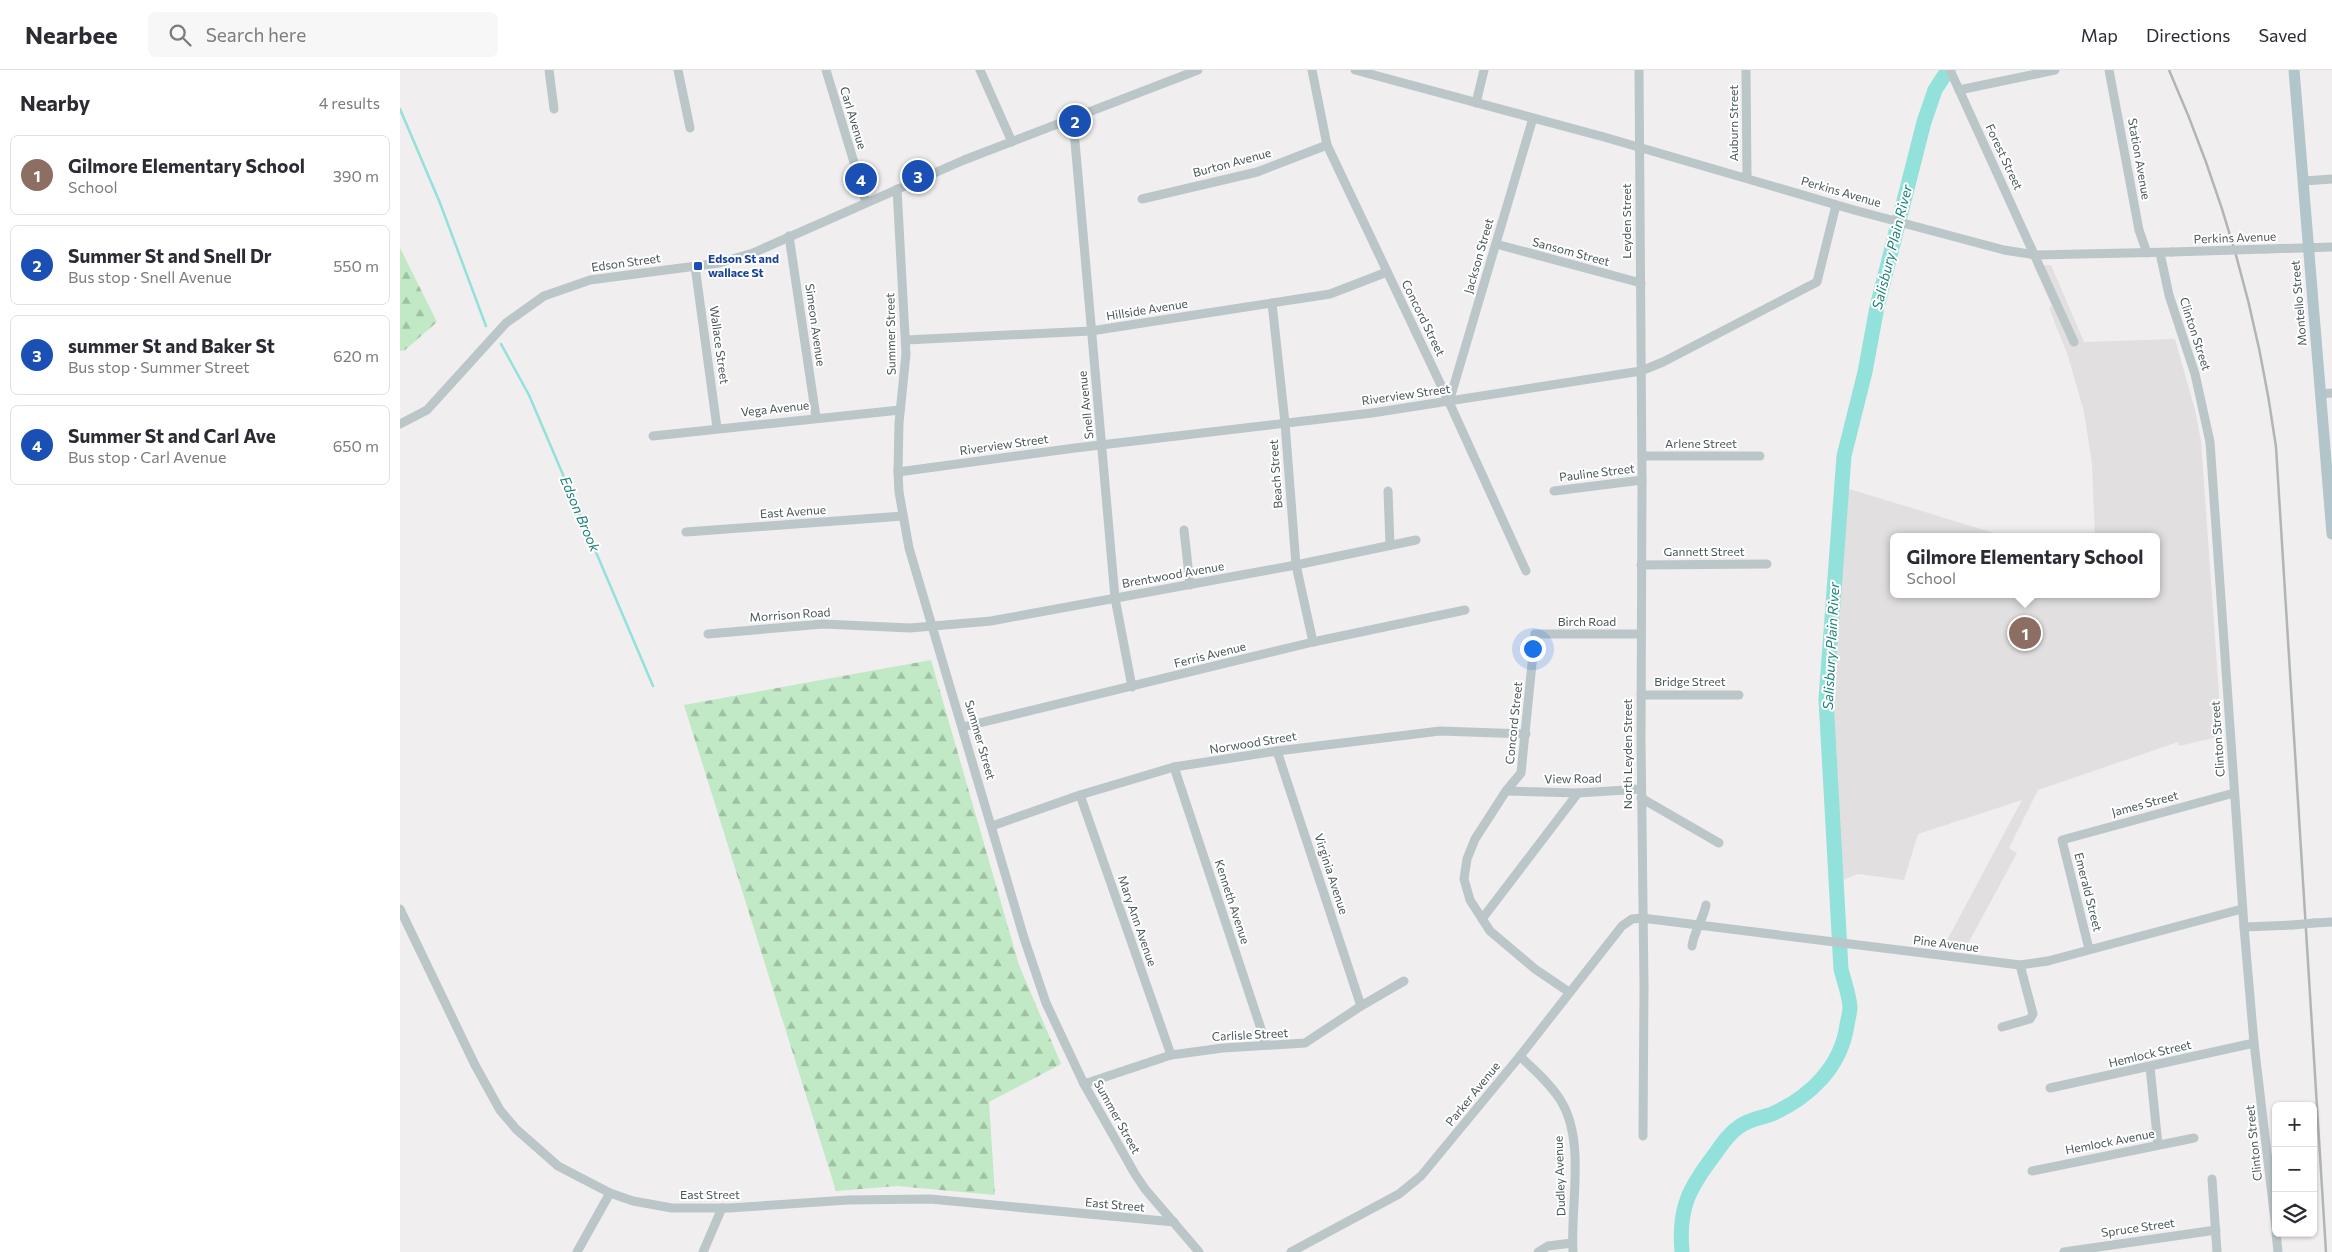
<!DOCTYPE html>
<meta charset="utf-8">
<style>
:root{--surface:#fff;--page:#f7f7f7;--text:#2b2b33;--muted:#7c7c81;--line:#e1e1e2;--accent:#0b8043}
body{margin:0;font-family:Commissioner,sans-serif;background:var(--page);color:var(--text)}
.controls{position:absolute;right:15px;bottom:15px;display:grid;overflow:hidden;border-radius:8px;box-shadow:0 1px 4px #0004}
.controls button{width:45px;height:45px;display:grid;place-items:center;padding:0;border:0;border-bottom:1px solid var(--line);background:var(--surface);color:var(--text);font:25px sans-serif}
.you{position:absolute;left:1132px;top:578px;width:18px;height:18px;margin:-12px;border:4px solid #fff;border-radius:50%;background:#1a73e8;box-shadow:0 0 0 8px #1a73e833}
.badge{display:grid;place-items:center;width:32px;height:32px;border-radius:50%;background:var(--accent);color:#fff;font-size:16px;font-weight:700}
.pin{position:absolute;translate:-50% -50%;border:2px solid #fff;box-shadow:0 1px 5px #0006}
.popup{position:absolute;left:1490px;top:463px;width:270px;height:65px;box-sizing:border-box;display:grid;place-content:center;border-radius:8px;background:var(--surface);filter:drop-shadow(0 1px 4px #0005);font-size:16px;white-space:nowrap;color:var(--muted)}
.popup b{font-size:19px;color:var(--text)}
.popup::after{content:'';position:absolute;left:50%;top:100%;margin-left:-10px;border:10px solid transparent;border-top-color:var(--surface)}
.list{margin:0;padding:0;list-style:none}
h2{display:flex;justify-content:space-between;align-items:center;height:65px;margin:0;padding:0 20px;font-size:21px}
h2 small{font-size:16px;font-weight:400;color:var(--muted)}
.list li{display:grid;grid-template-columns:32px 1fr auto;gap:15px;align-items:center;box-sizing:border-box;height:80px;margin:0 10px 10px;padding:0 10px;border:1px solid var(--line);border-radius:8px}
.list b{display:block;font-size:19px;white-space:nowrap}
.list p{margin:0;font-size:16px;white-space:nowrap;color:var(--muted)}
.list em{font-size:16px;font-style:normal;color:var(--muted)}
.icon{flex:none;width:28px;height:28px;fill:none;stroke:currentColor;stroke-width:2;stroke-linecap:round;stroke-linejoin:round}
.map{position:relative;flex:none;width:1932px;height:1182px;overflow:hidden}
header{display:flex;align-items:center;gap:30px;box-sizing:border-box;height:70px;padding:0 25px;background:var(--surface);border-bottom:1px solid var(--line)}
header strong{font-size:24px}
nav{display:flex;gap:28px;margin-inline-start:auto;font-size:18px}
.search{width:350px;height:45px;background:var(--page);display:flex;align-items:center;gap:12px;box-sizing:border-box;padding:0 18px;border-radius:8px;color:var(--muted);font-size:19px}
main{display:flex}
aside{flex:1;background:var(--surface)}
.map>svg:first-child{display:block}
.education{fill:#e1dfe0}
.forest{fill:url(#forest-firs)}
.lines{fill:none;stroke-linecap:round;stroke-linejoin:round}
.stream{stroke:#93e1db;stroke-width:2.5}
.river{stroke:#93e1db;stroke-width:15}
.minor{stroke:#bbc6c9;stroke-width:9}
.major{stroke:#b1c5ca;stroke-width:11}
.rail{stroke:#b1b5b8;stroke-width:2.5}
.minor-bridge{stroke:#bbc6c9;stroke-width:9}
.transit-dot{fill:#1a4fb4;stroke:#fff;stroke-width:2}
.labels{text-anchor:middle;stroke-width:4;stroke-linejoin:round;paint-order:stroke}
.street-label{font-size:12px;fill:#485659;stroke:#fff}
.transit-label{font-size:12px;font-weight:bold;fill:#164399;stroke:#fff;text-anchor:start}
.water-label{font-size:14px;font-style:italic;fill:#1b847b;stroke:#fff}
</style>
<header>
<strong>Nearbee</strong>
<div class="search"><svg class="icon" aria-label="search" viewBox="0 0 24 24"><circle cx="10" cy="10" r="6"/><path d="M15 15l6 6"/></svg>Search here</div>
<nav><a>Map</a><a>Directions</a><a>Saved</a></nav>
</header>
<main>
<aside>
<h2>Nearby<small>4 results</small></h2>
<ul class="list">
<li><span class="badge" style="background:#8d6e63">1</span><div><b>Gilmore Elementary School</b><p>School</p></div><em>390 m</em></li>
<li><span class="badge" style="background:#1a4fb4">2</span><div><b>Summer St and Snell Dr</b><p>Bus stop · Snell Avenue</p></div><em>550 m</em></li>
<li><span class="badge" style="background:#1a4fb4">3</span><div><b>summer St and Baker St</b><p>Bus stop · Summer Street</p></div><em>620 m</em></li>
<li><span class="badge" style="background:#1a4fb4">4</span><div><b>Summer St and Carl Ave</b><p>Bus stop · Carl Avenue</p></div><em>650 m</em></li>
</ul>
</aside>
<div class="map">
<svg width="1932" height="1182" viewBox="0 0 1932 1182">
<defs>
<pattern id="forest-firs" width="22" height="20" patternUnits="userSpaceOnUse" patternTransform="scale(1.25)"><rect width="22" height="20" fill="#c1e9c5"/><path d="M5 1l3.5 6h-7zM16 11l3.5 6h-7z" fill="#9fc0a3"/></pattern>
</defs>
<rect width="100%" height="100%" fill="#f0eeef"/>
<polygon class="education" points="1651,195 1684,272 1775,269 1795,340 1801,371 1822,666 1779,676 1778,672 1638,720 1609,778 1617,783 1565,879 1544,876 1622,730 1518,764 1504,810 1458,804 1438,812 1430,660 1446,418 1607,467 1494,467 1494,524 1756,524 1756,467 1695,467 1692,394 1684,342 1668,286 1649,238 1652,236 1634,196"/>
<g class="forest">
<polygon points="0,178 37,252 5,280 0,281"/>
<polygon points="531,590 619,895 661,994 589,1032 595,1125 497,1116 436,1121 284,635"/>
</g>
<g class="lines">
<g class="stream">
<polyline points="0,39 40,133 86,256"/>
<polyline points="101,274 129,325 253,616"/>
</g>
<path class="river" d="M1282,1182C1278,1138 1289,1118 1315,1084C1322,1074 1329,1063 1340,1056C1350,1049 1361,1048 1372,1044C1410,1027 1441,997 1447,955C1448,949 1450,942 1450,937C1449,924 1444,911 1441,899L1426,629L1444,386L1465,302L1477,237L1524,52L1535,20L1548,0"/>
<g class="minor">
<polyline points="149,0 154,39"/>
<polyline points="278,0 290,58"/>
<polyline points="426,0 466,132"/>
<polyline points="580,0 612,72"/>
<polyline points="912,0 927,75 1049,332 1126,501"/>
<polyline points="955,0 1204,67 1454,140 1604,180 1636,185 1772,182"/>
<polyline points="1239,0 1242,410 1241,670 1244,915 1243,1066"/>
<polyline points="1346,0 1347,107"/>
<polyline points="1550,0 1674,272"/>
<polyline points="1709,0 1739,160 1747,183"/>
<polyline points="1559,20 1655,0"/>
<polyline points="1076,33 1084,0"/>
<polyline points="673,49 715,528 732,617"/>
<polyline points="1904,111 1932,109"/>
<polyline points="497,119 506,284 499,353 498,402 499,422 509,478 624,868 646,933 684,1014 735,1104 745,1119 799,1182"/>
<polyline points="742,129 857,102 927,75"/>
<polyline points="389,166 416,347"/>
<polyline points="1096,174 1241,213"/>
<polyline points="1867,179 1932,177"/>
<polyline points="1760,183 1769,225 1795,304 1810,372 1844,857 1854,973 1876,1159"/>
<polyline points="295,196 317,358"/>
<polyline points="872,233 885,353 896,495 913,572"/>
<polyline points="506,270 691,261 930,224 987,202"/>
<polyline points="1920,324 1932,323"/>
<polyline points="1049,332 1133,48"/>
<polyline points="0,354 27,340 106,253 144,226 190,210 319,193 353,183 564,90 798,0"/>
<polyline points="253,366 500,340"/>
<polyline points="1242,386 1360,386"/>
<polyline points="498,402 675,378 972,343 1241,301 1263,292 1417,212 1436,135"/>
<polyline points="988,421 990,475"/>
<polyline points="1154,421 1242,410"/>
<polyline points="784,460 790,515"/>
<polyline points="286,462 503,446"/>
<polyline points="1241,495 1367,494"/>
<polyline points="308,564 423,554 510,558 591,551 896,495 1016,470"/>
<polyline points="1241,625 1339,625"/>
<polyline points="563,657 913,572 1065,540"/>
<polyline points="877,681 961,936"/>
<polyline points="774,697 866,974"/>
<polyline points="1106,721 1178,723 1241,719"/>
<polyline points="680,725 771,985"/>
<polyline points="1241,728 1319,773"/>
<polyline points="592,756 680,725 774,697 877,681 1040,661 1126,664"/>
<polyline points="0,839 75,995 100,1040 116,1059 158,1096 210,1123 233,1131 272,1138 329,1138 448,1130 530,1129 774,1152"/>
<polyline points="1082,849 1178,723"/>
<polyline points="1914,853 1932,852"/>
<polyline points="1844,857 1893,855"/>
<path d="M1292,876C1294,861 1303,850 1306,835"/>
<polyline points="1689,879 1662,770 1834,723"/>
<polyline points="1169,922 1135,899 1090,861 1070,830 1064,809 1067,789 1075,769 1106,721 1121,703 1135,564 1240,564"/>
<polyline points="1602,957 1630,949 1633,944 1620,895"/>
<path d="M1120,986C1134,1000 1151,1014 1161,1031C1186,1072 1170,1136 1173,1182"/>
<polyline points="1750,997 1758,1075"/>
<polyline points="684,1014 771,985 823,978 905,973 961,936 1004,911"/>
<polyline points="1650,1018 1854,973"/>
<polyline points="1632,1101 1794,1068"/>
<polyline points="1812,1109 1817,1182"/>
<polyline points="1876,1163 1878,1182"/>
<polyline points="177,1182 210,1123"/>
<polyline points="303,1182 322,1138"/>
<polyline points="891,1182 999,1124 1021,1106 1120,986 1222,856 1232,849 1242,848 1620,895 1648,891 1842,839"/>
<polyline points="1138,1182 1148,1176 1172,1173"/>
<polyline points="1664,1182 1816,1160"/>
</g>
<polyline class="major" points="1894,0 1932,464"/>
<path class="rail" d="M1769,0C1823,122 1858,244 1876,377L1926,1182"/>
<g class="minor-bridge">
<polyline points="1772,182 1867,179"/>
<polyline points="1893,855 1914,853"/>
</g>
</g>
<rect class="transit-dot" x="293" y="191" width="10" height="10" rx="2.5"/>
<g class="labels">
<g class="street-label">
<text transform="translate(453 48) rotate(73)" y="4">Carl Avenue</text>
<text transform="translate(1334 53) rotate(-90)" y="4">Auburn Street</text>
<text transform="translate(1604 87) rotate(65)" y="4">Forest Street</text>
<text transform="translate(1739 89) rotate(80)" y="4">Station Avenue</text>
<text transform="translate(832 93) rotate(-15)" y="4">Burton Avenue</text>
<text transform="translate(1441 122) rotate(16)" y="4">Perkins Avenue</text>
<text transform="translate(1227 151) rotate(-90)" y="4">Leyden Street</text>
<text transform="translate(1835 168) rotate(-2)" y="4">Perkins Avenue</text>
<text transform="translate(1171 182) rotate(15)" y="4">Sansom Street</text>
<text transform="translate(1079 186) rotate(-74)" y="4">Jackson Street</text>
<text transform="translate(226 193) rotate(-8)" y="4">Edson Street</text>
<text transform="translate(1899 233) rotate(-95)" y="4">Montello Street</text>
<text transform="translate(747 240) rotate(-9)" y="4">Hillside Avenue</text>
<text transform="translate(1023 248) rotate(64)" y="4">Concord Street</text>
<text transform="translate(415 255) rotate(82)" y="4">Simeon Avenue</text>
<text transform="translate(491 264) rotate(-91)" y="4">Summer Street</text>
<text transform="translate(1795 264) rotate(72)" y="4">Clinton Street</text>
<text transform="translate(319 275) rotate(82)" y="4">Wallace Street</text>
<text transform="translate(1006 325) rotate(-8)" y="4">Riverview Street</text>
<text transform="translate(686 335) rotate(-96)" y="4">Snell Avenue</text>
<text transform="translate(375 339) rotate(-6)" y="4">Vega Avenue</text>
<text x="1301" y="378">Arlene Street</text>
<text transform="translate(604 375) rotate(-8)" y="4">Riverview Street</text>
<text transform="translate(1197 403) rotate(-7)" y="4">Pauline Street</text>
<text transform="translate(876 404) rotate(-94)" y="4">Beach Street</text>
<text transform="translate(393 442) rotate(-4)" y="4">East Avenue</text>
<text x="1304" y="486">Gannett Street</text>
<text transform="translate(773 505) rotate(-10)" y="4">Brentwood Avenue</text>
<text transform="translate(390 545) rotate(-4)" y="4">Morrison Road</text>
<text x="1187" y="556">Birch Road</text>
<text transform="translate(810 585) rotate(-14)" y="4">Ferris Avenue</text>
<text x="1290" y="616">Bridge Street</text>
<text transform="translate(1114 653) rotate(-84)" y="4">Concord Street</text>
<text transform="translate(1818 669) rotate(-94)" y="4">Clinton Street</text>
<text transform="translate(580 670) rotate(74)" y="4">Summer Street</text>
<text transform="translate(853 673) rotate(-9)" y="4">Norwood Street</text>
<text transform="translate(1228 684) rotate(-90)" y="4">North Leyden Street</text>
<text transform="translate(1173 709) rotate(-1)" y="4">View Road</text>
<text transform="translate(1745 734) rotate(-15)" y="4">James Street</text>
<text transform="translate(931 804) rotate(72)" y="4">Virginia Avenue</text>
<text transform="translate(1688 822) rotate(76)" y="4">Emerald Street</text>
<text transform="translate(832 832) rotate(72)" y="4">Kenneth Avenue</text>
<text transform="translate(737 851) rotate(71)" y="4">Mary Ann Avenue</text>
<text transform="translate(1546 874) rotate(7)" y="4">Pine Avenue</text>
<text transform="translate(850 965) rotate(-3)" y="4">Carlisle Street</text>
<text transform="translate(1750 984) rotate(-13)" y="4">Hemlock Street</text>
<text transform="translate(1073 1024) rotate(-51)" y="4">Parker Avenue</text>
<text transform="translate(717 1047) rotate(61)" y="4">Summer Street</text>
<text transform="translate(1710 1072) rotate(-11)" y="4">Hemlock Avenue</text>
<text transform="translate(1854 1073) rotate(-96)" y="4">Clinton Street</text>
<text transform="translate(1160 1106) rotate(-92)" y="4">Dudley Avenue</text>
<text x="310" y="1129">East Street</text>
<text transform="translate(715 1135) rotate(5)" y="4">East Street</text>
<text transform="translate(1738 1158) rotate(-8)" y="4">Spruce Street</text>
</g>
<g class="transit-label">
<text x="308" y="193">Edson St and<tspan x="308" dy="14">wallace St</tspan></text>
</g>
<g class="water-label">
<text transform="translate(1492 177) rotate(-76)" y="5">Salisbury Plain River</text>
<text transform="translate(180 444) rotate(67)" y="5">Edson Brook</text>
<text transform="translate(1431 576) rotate(-87)" y="5">Salisbury Plain River</text>
</g>
</g>
</svg>
<div class="controls">
<button>+</button>
<button>−</button>
<button><svg class="icon" aria-label="layers" viewBox="0 0 24 24"><path d="M12 4l9 5-9 5-9-5zM3 14l9 5 9-5"/></svg></button>
</div>
<div class="you"></div>
<div class="pin badge" style="left:1625px;top:563px;background:#8d6e63">1</div>
<div class="popup"><b>Gilmore Elementary School</b>School</div>
<div class="pin badge" style="left:675px;top:51px;background:#1a4fb4">2</div>
<div class="pin badge" style="left:518px;top:106px;background:#1a4fb4">3</div>
<div class="pin badge" style="left:461px;top:109px;background:#1a4fb4">4</div>
</div>
</main>
